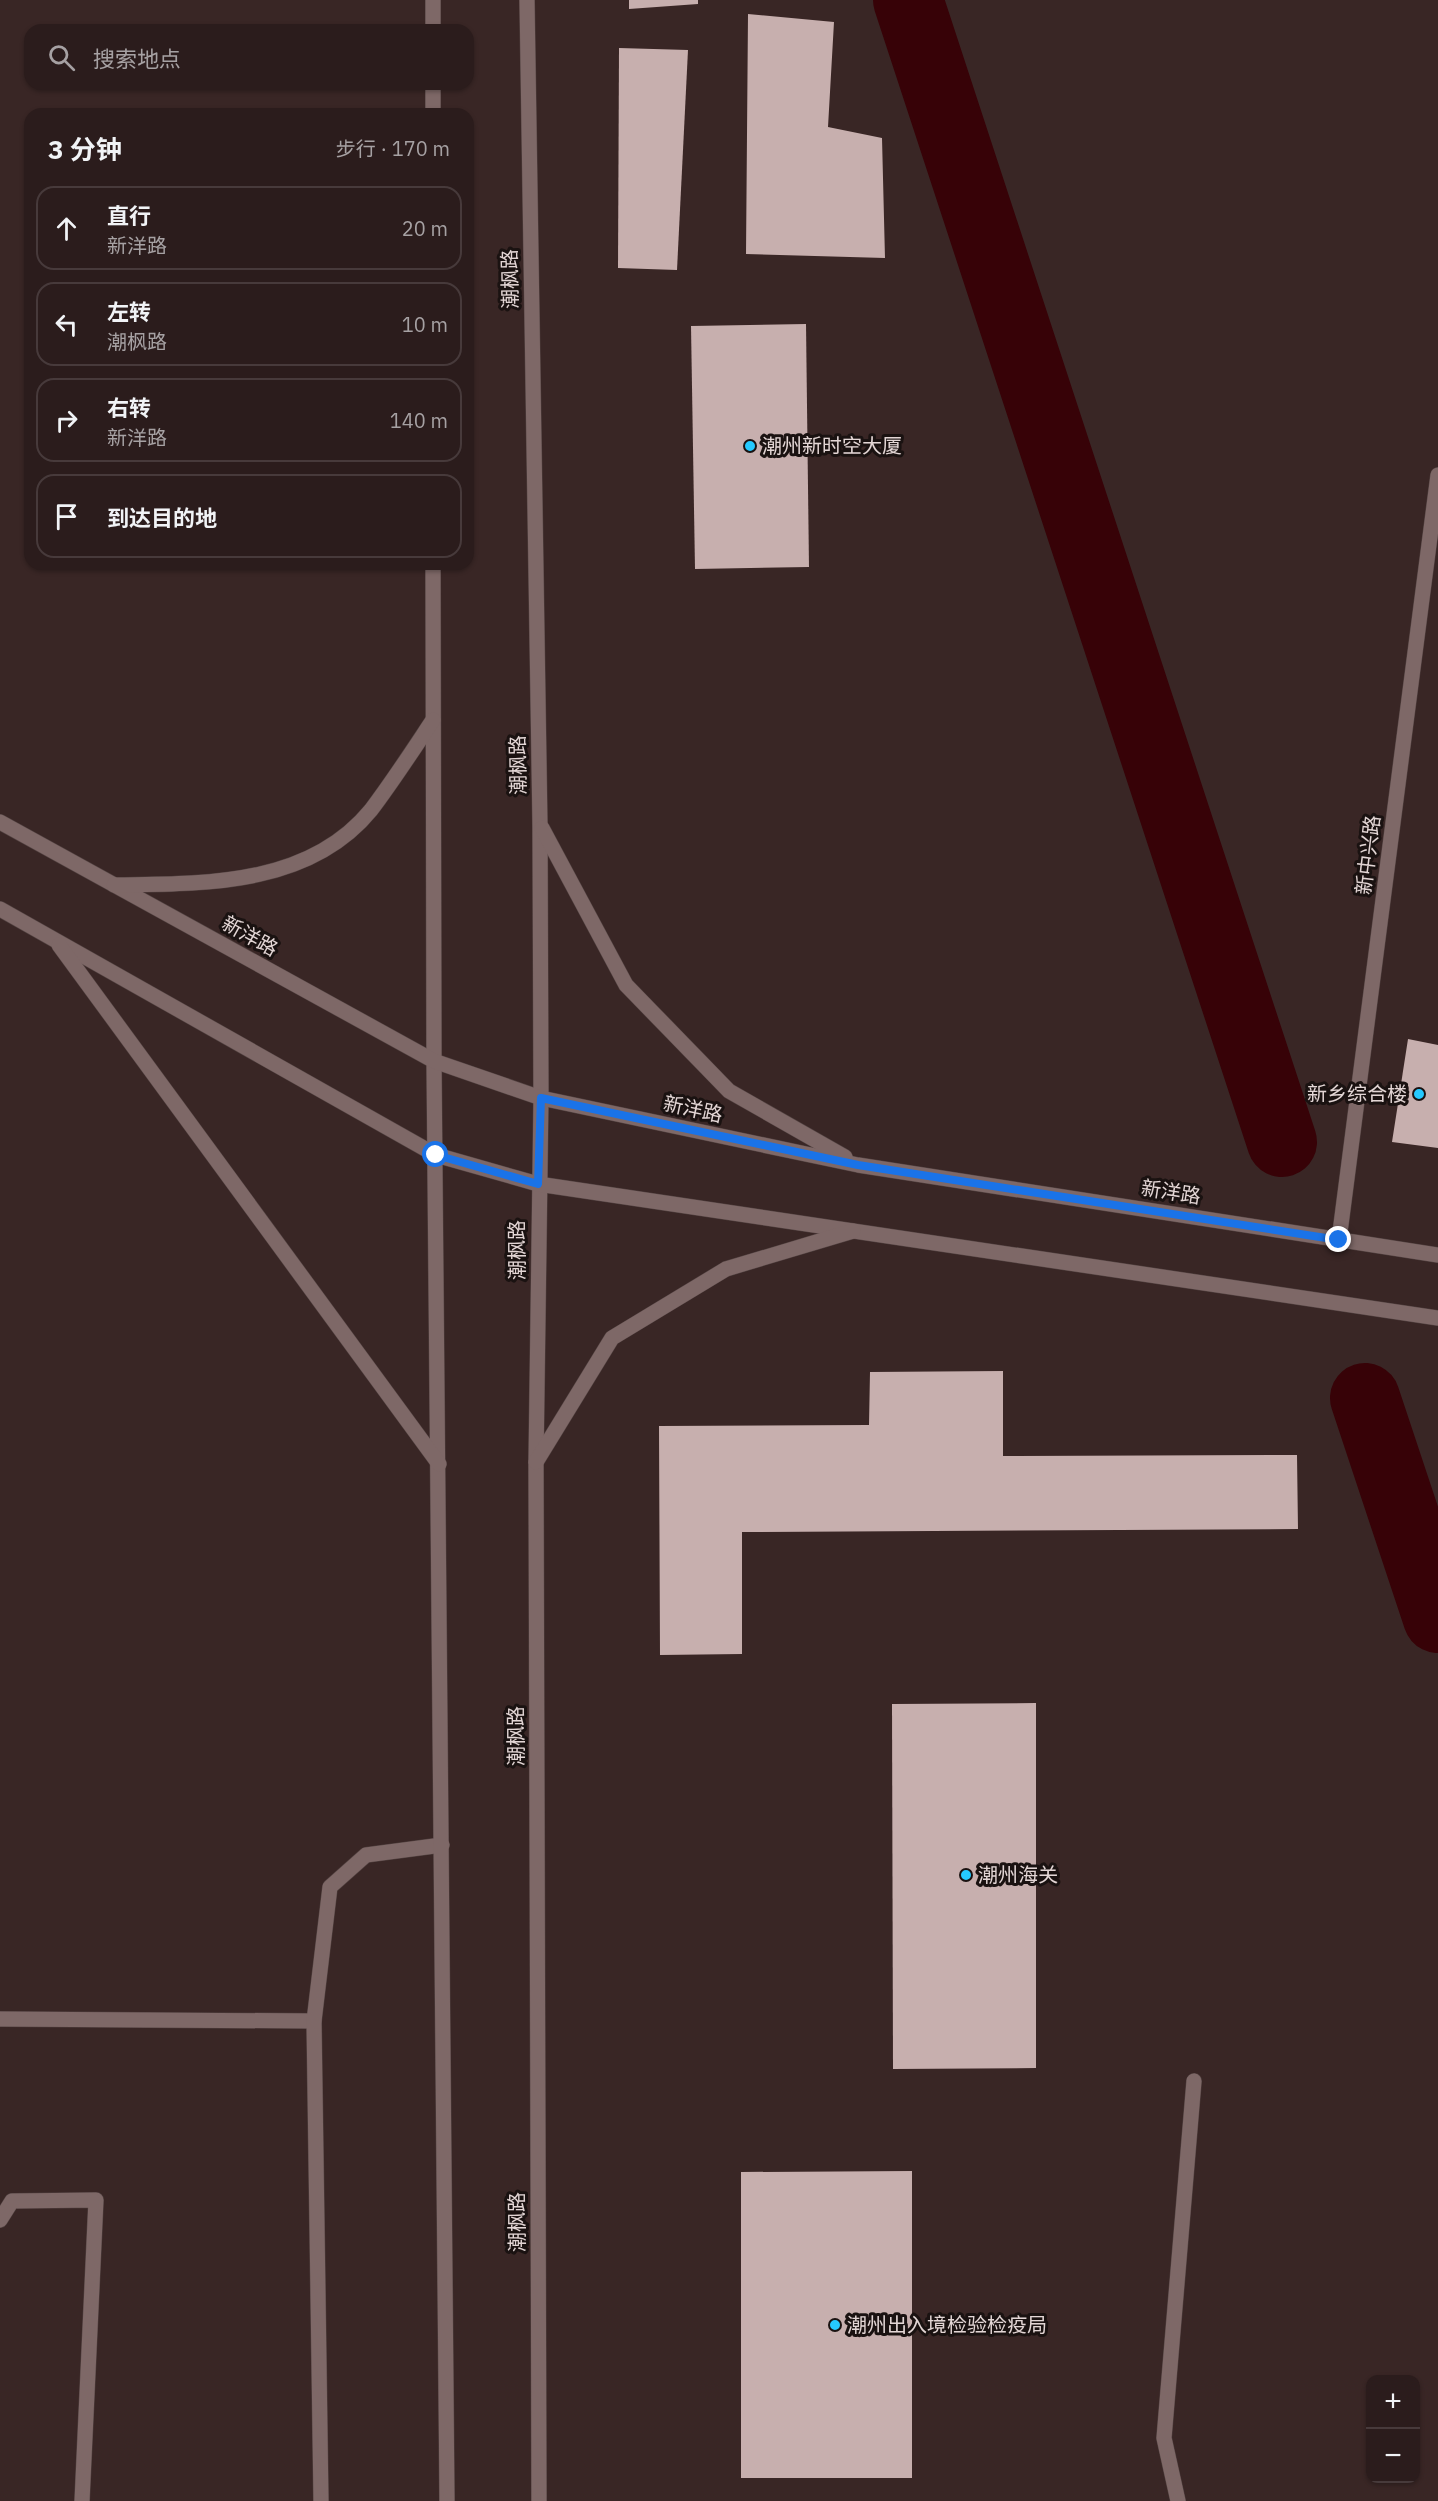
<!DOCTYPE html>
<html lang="zh">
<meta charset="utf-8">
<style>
:root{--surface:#2b1c1c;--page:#332525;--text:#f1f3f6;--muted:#a6a1a3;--line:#473a3b}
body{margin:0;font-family:"IBM Plex Sans","Noto Sans SC",sans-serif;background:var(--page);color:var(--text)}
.controls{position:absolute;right:18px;bottom:18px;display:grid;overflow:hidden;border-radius:12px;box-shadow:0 2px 4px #0004}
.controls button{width:54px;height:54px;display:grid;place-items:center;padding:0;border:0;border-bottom:2px solid var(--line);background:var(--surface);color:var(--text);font:30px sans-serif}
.stop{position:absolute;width:18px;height:18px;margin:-14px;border:4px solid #1a73e8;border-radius:50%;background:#fff}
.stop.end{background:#1a73e8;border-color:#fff;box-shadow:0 2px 6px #0008}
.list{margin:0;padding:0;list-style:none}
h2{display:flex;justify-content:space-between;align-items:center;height:78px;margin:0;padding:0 24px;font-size:26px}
h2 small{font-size:20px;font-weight:400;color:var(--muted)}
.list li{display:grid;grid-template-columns:39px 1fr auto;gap:18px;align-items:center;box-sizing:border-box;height:84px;margin:0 12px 12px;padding:0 12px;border:2px solid var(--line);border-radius:18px}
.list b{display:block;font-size:22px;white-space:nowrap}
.list p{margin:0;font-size:20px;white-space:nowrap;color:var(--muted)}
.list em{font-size:20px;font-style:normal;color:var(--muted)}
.icon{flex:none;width:33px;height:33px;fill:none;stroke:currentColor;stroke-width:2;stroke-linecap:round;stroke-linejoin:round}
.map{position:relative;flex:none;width:1438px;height:2501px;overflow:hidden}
.search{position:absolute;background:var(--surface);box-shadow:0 2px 4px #0004;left:24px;top:24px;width:450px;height:66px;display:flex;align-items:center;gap:15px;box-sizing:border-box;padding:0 21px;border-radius:18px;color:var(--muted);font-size:22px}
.panel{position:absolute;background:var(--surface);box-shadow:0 2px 4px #0004;left:24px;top:108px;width:450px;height:462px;border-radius:18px}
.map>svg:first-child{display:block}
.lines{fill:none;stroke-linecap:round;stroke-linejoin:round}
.river{stroke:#370207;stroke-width:70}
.building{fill:#c7afae}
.service-casing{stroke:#534342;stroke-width:16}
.minor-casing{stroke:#534342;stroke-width:16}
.secondary-casing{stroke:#534342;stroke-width:16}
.service{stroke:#7e6867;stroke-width:15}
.minor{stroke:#7e6867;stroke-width:15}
.secondary{stroke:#7e6867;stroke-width:15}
.route{stroke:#1a73e8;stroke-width:8}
.poi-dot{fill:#25c9fe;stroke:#1a1211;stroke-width:2}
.labels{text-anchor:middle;stroke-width:6;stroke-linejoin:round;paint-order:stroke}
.street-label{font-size:20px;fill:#e3d6d5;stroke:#1a1211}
.poi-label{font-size:20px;fill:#e3d6d5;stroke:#1a1211;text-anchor:start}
</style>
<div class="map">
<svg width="1438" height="2501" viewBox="0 0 1438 2501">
<rect width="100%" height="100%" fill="#392625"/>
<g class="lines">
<g class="river">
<polyline points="908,0 1282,1142"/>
<polyline points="1365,1398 1438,1618"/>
</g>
</g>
<g class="building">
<polygon points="629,0 698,0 698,4 629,9"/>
<polygon points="748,14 834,22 828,127 882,138 885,258 746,254"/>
<polygon points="619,48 688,50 677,270 618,268"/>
<polygon points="806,324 809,567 695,569 691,326"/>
<polygon points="1408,1039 1438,1045 1438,1148 1392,1142"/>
<polygon points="1003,1371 1003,1456 1297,1455 1298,1529 742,1532 742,1654 660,1655 659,1426 869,1425 870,1372"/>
<polygon points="1036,1703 1036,2068 893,2069 892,1704"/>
<polygon points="912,2171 912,2478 741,2478 741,2172"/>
</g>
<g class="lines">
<g class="service-casing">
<g id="service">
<polyline points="0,2019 314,2021"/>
<polyline points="0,2220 12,2201 96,2200 82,2501"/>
</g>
</g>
<g class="minor-casing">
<g id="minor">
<polyline points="1339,1240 1438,475"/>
<polyline points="321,2501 314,2021 330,1887 366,1855 442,1845"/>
<polyline points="1178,2501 1164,2438 1194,2081"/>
</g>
</g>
<g class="secondary-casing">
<g id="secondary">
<polyline points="433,0 433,30"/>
<polyline points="527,0 540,826 541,1098 536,1462 539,2501"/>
<polyline points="433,84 433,114"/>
<polyline points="433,564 434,1061 447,2501"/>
<polyline points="0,822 434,1061 541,1098 858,1165 1438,1255"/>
<polyline points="542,828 626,985 729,1091 845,1157"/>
<path d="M114,885C204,884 309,886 371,810C393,781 413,750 433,720"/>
<polyline points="0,909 436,1155 538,1184 1438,1318"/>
<polyline points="59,945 439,1464"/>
<polyline points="536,1462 612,1338 726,1269 853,1231"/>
</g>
</g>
<use href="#service" class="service"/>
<use href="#minor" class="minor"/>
<use href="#secondary" class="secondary"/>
</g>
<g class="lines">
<polyline class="route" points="436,1155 538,1184 541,1098 858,1165 1339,1240"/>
</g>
<g class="poi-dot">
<circle cx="750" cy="446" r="6"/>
<circle cx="1419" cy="1094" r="6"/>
<circle cx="966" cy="1875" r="6"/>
<circle cx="835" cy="2325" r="6"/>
</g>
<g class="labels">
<g class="street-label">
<text transform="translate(510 279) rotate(-91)" y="7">潮枫路</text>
<text transform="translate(518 765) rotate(-91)" y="7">潮枫路</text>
<text transform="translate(1368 855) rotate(-83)" y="7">新中兴路</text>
<text transform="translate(250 936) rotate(29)" y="7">新洋路</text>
<text transform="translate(693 1109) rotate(12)" y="7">新洋路</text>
<text transform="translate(1171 1192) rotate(9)" y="7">新洋路</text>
<text transform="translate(517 1250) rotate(-90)" y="7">潮枫路</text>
<text transform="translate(516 1736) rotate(-90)" y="7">潮枫路</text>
<text transform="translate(517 2222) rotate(-90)" y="7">潮枫路</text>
</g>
<g class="poi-label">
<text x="762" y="453">潮州新时空大厦</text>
<text x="1407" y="1101" text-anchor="end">新乡综合楼</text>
<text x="978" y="1882">潮州海关</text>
<text x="847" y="2332">潮州出入境检验检疫局</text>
</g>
</g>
</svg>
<div class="controls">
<button>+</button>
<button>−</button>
</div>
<div class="stop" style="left:436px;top:1155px"></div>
<div class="stop end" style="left:1339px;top:1240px"></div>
<div class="search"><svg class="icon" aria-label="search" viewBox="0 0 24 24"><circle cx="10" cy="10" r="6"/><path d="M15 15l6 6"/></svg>搜索地点</div>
<section class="panel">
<h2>3 分钟<small>步行 · 170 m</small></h2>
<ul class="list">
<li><svg class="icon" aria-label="ahead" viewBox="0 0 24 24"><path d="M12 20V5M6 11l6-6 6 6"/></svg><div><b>直行</b><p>新洋路</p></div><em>20 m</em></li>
<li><svg class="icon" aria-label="left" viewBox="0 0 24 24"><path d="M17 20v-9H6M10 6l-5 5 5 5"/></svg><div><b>左转</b><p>潮枫路</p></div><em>10 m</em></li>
<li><svg class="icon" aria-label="right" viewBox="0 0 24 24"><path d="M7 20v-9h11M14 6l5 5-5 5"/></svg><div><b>右转</b><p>新洋路</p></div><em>140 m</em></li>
<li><svg class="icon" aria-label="arrive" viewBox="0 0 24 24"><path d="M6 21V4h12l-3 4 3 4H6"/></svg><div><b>到达目的地</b></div></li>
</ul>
</section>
</div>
